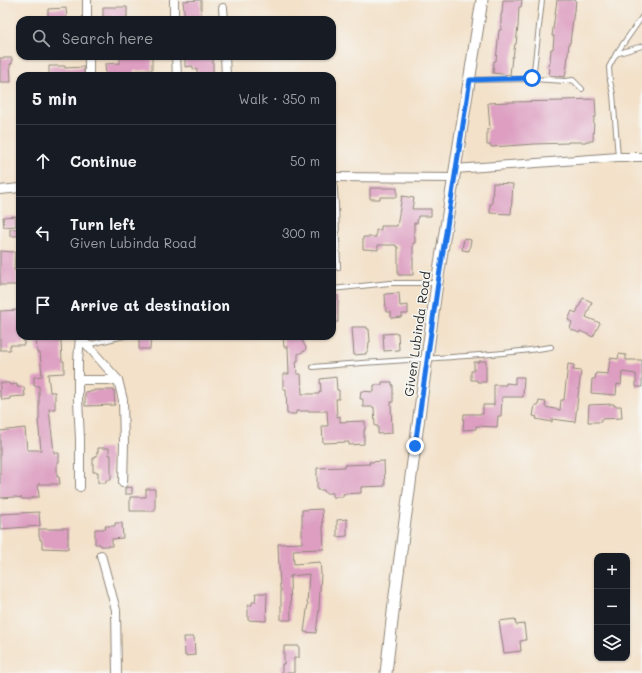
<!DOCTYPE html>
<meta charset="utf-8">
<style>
:root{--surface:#171b24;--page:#20242c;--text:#f1f3f6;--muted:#9ea1a6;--line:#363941}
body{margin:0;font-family:Mali,sans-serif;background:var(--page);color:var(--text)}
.controls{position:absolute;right:12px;bottom:12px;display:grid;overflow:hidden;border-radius:8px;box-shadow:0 1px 3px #0004}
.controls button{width:36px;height:36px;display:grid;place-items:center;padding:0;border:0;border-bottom:1px solid var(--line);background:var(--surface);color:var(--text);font:20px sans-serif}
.stop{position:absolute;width:12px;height:12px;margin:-9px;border:3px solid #1a73e8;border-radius:50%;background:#fff}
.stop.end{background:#1a73e8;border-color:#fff;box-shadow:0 1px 4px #0008}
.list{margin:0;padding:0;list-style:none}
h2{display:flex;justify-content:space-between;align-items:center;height:52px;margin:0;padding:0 16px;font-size:17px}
h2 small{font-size:13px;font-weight:400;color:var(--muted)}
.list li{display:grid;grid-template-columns:26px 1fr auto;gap:12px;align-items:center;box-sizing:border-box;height:72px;padding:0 16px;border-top:1px solid var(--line)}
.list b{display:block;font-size:15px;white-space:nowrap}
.list p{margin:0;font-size:13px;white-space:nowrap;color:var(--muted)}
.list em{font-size:13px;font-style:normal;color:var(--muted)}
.icon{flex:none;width:22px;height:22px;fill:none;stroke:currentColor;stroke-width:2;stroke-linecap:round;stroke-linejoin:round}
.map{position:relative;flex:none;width:642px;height:673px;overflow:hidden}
.search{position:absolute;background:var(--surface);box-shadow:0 1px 3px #0004;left:16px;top:16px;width:320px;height:44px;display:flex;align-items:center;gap:10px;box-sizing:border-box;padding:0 14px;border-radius:12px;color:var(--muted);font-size:15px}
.panel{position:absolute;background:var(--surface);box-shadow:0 1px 3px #0004;left:16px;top:72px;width:320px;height:268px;border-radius:12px}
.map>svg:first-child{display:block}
.building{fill:#dd9ec1}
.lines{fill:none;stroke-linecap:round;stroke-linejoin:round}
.service-casing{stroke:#8f867a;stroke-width:6}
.minor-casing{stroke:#8f867a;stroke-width:10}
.tertiary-casing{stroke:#8f867a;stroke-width:13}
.service{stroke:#fff;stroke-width:4}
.minor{stroke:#fff;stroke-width:8}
.tertiary{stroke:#fff;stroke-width:11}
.route{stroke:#1a73e8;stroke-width:5}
.labels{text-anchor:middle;stroke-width:3;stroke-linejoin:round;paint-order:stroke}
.street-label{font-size:13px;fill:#2b2b2b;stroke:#f6f6f2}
</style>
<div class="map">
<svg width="642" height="673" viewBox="0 0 642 673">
<rect width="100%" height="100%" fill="#f6f6f2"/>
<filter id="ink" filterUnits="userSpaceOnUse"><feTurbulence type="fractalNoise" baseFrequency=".025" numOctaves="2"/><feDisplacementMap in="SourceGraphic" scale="8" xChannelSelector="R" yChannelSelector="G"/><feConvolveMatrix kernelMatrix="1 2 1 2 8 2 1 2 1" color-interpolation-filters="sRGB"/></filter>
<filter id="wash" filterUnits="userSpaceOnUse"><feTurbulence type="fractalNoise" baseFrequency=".012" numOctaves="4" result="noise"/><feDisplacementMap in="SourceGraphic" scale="16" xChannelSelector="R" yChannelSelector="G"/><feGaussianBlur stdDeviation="0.9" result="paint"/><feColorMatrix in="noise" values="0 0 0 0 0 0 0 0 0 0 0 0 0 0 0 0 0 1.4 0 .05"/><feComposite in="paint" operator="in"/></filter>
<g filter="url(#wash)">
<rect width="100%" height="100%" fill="#f3e1c9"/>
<g id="blocks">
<g class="building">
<polygon points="201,0 201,20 185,20 183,1"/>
<polygon points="503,0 522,0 521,7 519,7 518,26 516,44 515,44 513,57 512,57 510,75 493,73 494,61 496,61 499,30 501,30 501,14 502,14"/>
<polygon points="557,0 576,0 575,10 574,10 570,43 569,43 567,65 565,77 549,75 550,69 548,67 549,62 550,62 551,49 553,49 554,36 552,36"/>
<polygon points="103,7 127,7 127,17 126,17 126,20 112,20 111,17 103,17"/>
<polygon points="66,8 67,20 48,20 48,9"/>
<polygon points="120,56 152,56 152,70 134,71 134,76 106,76 105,64 120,63"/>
<polygon points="185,56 213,56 213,76 197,76 197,69 193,69 193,66 185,67"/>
<polygon points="0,58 12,58 12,64 10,64 11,82 0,82"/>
<polygon points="49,66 65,66 65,68 84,67 84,76 49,76"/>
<polygon points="595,99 596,117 594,117 593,141 586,141 586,142 568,142 568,143 534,144 506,146 491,147 491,145 487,145 487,129 490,129 488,103 510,102 563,101 563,100"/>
<polygon points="493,183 513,184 511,214 490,213 490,204 492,204"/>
<polygon points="370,188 397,188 397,197 380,197 380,199 370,199"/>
<polygon points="402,196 414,198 412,209 431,209 431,216 418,216 417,223 414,223 414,237 415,237 415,243 413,243 413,275 398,275 398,247 396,247 396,245 378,245 378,250 363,249 363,237 376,237 376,230 381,230 381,226 397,226"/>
<polygon points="16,216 16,226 4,227 3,217"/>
<rect x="10" y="229" width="8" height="7"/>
<polygon points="464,238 471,240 469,251 462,250"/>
<polygon points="0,251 15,252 14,270 16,270 17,285 0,285"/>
<polygon points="399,293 400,306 408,305 408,314 402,314 402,317 391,318 391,312 386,312 385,294"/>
<rect x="332" y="296" width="6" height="26"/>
<polygon points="583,298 592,302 586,317 600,323 593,337 580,331 579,333 570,329 572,322 568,320 572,311 576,313"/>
<polygon points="20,310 20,336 24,336 24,345 10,345 10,350 0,350 0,311"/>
<polygon points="352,327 367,327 367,329 369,329 370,342 369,342 368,352 366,352 366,354 354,355"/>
<polygon points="398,333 399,350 384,351 383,334"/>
<polygon points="36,336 55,336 55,341 61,341 62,361 64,361 64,373 48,374 50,392 55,392 55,409 49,409 54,453 59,453 59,462 57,462 57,477 59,477 60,484 38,484 39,497 32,497 32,499 22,499 22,498 15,497 0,498 0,431 25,428 27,450 41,450 38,420 39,420 39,386 34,386 34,377 42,376 40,353 37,353"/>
<polygon points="139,336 151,336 150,349 139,349"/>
<polygon points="283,336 300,336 306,348 305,351 298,354 298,361 296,361 297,374 301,374 302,394 319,394 319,392 321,392 320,379 336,377 337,390 339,390 339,399 336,399 337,417 340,416 340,422 365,421 365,430 364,430 364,444 349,445 349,442 323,443 322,426 328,426 327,411 296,411 296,414 287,414 286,389 283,389 283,374 289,374 288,347 284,347"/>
<polygon points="619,354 626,355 626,360 642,360 642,387 636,387 636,374 622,372 621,385 617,384 616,395 591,393 592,379 595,379 596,373 608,374 610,358 618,359"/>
<polygon points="479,361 486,361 486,382 477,382 477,380 471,380 471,371 474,371 474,362 479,362"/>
<polygon points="568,364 574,365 573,370 581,371 575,422 552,419 552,422 536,419 537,417 533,416 535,405 538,405 539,401 546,402 545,407 560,410 561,400 564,400"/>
<polygon points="515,377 524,377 523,397 502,397 501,416 498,416 497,427 476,426 476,429 463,430 464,414 483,414 483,405 494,405 494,385 506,385 506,383 515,384"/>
<polygon points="382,382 392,382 392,385 393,385 393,402 391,402 392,433 378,434 378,426 375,426 374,407 363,407 363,399 360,399 361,391 374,392 374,385 382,385"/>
<polygon points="0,383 9,383 10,385 17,384 17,387 24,387 25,396 10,397 10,399 2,400 1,396 0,396"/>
<polygon points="94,390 114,390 115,405 85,406 85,392 94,391"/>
<polygon points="614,404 614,406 621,406 622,418 601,419 601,422 588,422 589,405"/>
<polygon points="98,448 109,448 109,455 111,455 111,480 106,480 106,483 98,483 98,472 93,472 93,458 95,458 95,456 97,456 97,452 98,452"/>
<polygon points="384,461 385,486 361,487 361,493 343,494 343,497 333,497 333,493 325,493 324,490 317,490 317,468 345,467 345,465 370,464 369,462"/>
<polygon points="132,487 132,494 125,494 125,488"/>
<polygon points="146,489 155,489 155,511 130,511 130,497 146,497"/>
<polygon points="322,509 324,549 293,550 294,564 320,562 321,573 319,609 316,633 304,632 308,603 307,603 309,574 290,576 291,620 281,620 281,589 280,589 278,544 302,543 302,510"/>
<polygon points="39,512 40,526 0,529 0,514"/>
<polygon points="347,519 347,536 337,537 337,520"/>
<polygon points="115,523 122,523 123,538 112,539 112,546 101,546 100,544 95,544 95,529 106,529 105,526 115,526"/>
<polygon points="55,528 68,528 68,549 42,548 42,540 40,540 40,537 39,537 39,529 55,529"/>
<polygon points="256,593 267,593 266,621 248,620 248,605 252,605 252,602 255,602"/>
<polygon points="515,619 516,625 524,624 526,640 520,641 521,651 504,653 499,621"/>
<polygon points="184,637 194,637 195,655 185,656"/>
<polygon points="284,646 299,646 299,658 294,658 294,673 282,673 282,664 284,664"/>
</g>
</g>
</g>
<g filter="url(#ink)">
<use href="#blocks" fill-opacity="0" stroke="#8f867a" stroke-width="1"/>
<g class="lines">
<g class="service-casing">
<g id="service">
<polyline points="616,54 642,46"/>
<polyline points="533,79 542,0"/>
<polyline points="470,80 533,79 565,81 573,80 582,89"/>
<polyline points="618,157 613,94 610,81 609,67 616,54 642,17"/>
<polyline points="334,177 336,206 338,268"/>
<polyline points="332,289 390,283 435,283"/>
<polyline points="87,345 124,336"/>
<path d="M313,367C392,359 472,359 551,347"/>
</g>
</g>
<g class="minor-casing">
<g id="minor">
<polyline points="87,0 87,20"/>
<polyline points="223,8 224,20"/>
<polyline points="174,20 174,0"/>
<polyline points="89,56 89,76"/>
<polyline points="176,56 177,76"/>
<polyline points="225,56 226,76"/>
<polyline points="455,169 618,157 642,157"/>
<polyline points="332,177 454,178"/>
<polyline points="0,190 20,188"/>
<polyline points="80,337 118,380 123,400 124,444 123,483"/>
<polyline points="78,380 118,380"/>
<polyline points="80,487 80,439 78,400 78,361 80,336"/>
<polyline points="101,555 116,610 117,673"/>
</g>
</g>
<g class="tertiary-casing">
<polyline id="tertiary" points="386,673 395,595 437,283 482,0"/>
</g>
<use href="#service" class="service"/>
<use href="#minor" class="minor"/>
<use href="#tertiary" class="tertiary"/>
</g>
</g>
<g class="lines" filter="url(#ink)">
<polyline class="route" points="415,446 438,283 470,80 532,78"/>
</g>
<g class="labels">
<g class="street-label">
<text transform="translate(417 334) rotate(-82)" y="5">Given Lubinda Road</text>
</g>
</g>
</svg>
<div class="controls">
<button>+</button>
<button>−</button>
<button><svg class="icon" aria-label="layers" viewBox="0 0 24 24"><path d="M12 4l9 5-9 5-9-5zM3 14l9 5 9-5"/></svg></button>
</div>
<div class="stop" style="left:532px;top:78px"></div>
<div class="stop end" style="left:415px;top:446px"></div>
<div class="search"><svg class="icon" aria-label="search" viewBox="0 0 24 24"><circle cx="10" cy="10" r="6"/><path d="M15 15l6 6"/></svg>Search here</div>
<section class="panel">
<h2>5 min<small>Walk · 350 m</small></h2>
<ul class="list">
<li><svg class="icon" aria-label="ahead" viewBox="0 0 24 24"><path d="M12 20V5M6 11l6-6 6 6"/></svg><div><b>Continue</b></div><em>50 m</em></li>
<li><svg class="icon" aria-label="left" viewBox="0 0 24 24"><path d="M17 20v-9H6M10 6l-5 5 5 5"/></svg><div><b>Turn left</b><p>Given Lubinda Road</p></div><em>300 m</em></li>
<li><svg class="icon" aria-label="arrive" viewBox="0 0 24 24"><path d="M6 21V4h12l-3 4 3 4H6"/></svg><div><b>Arrive at destination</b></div></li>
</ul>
</section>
</div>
